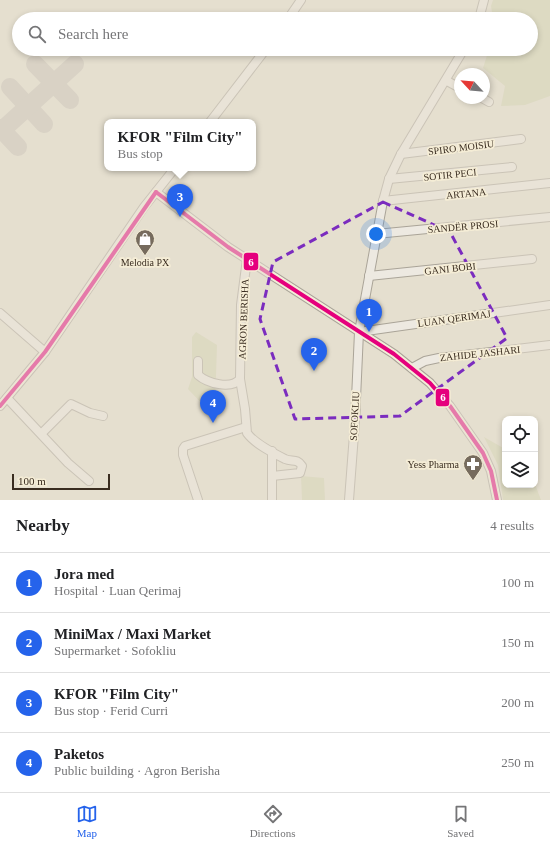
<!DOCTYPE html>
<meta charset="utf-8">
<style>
:root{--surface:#fff;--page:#f2f2f2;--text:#202124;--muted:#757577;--line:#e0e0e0;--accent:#2563eb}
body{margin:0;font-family:Georgia,serif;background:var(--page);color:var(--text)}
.controls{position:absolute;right:12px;bottom:12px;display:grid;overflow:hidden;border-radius:8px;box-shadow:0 2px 6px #0003}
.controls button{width:36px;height:36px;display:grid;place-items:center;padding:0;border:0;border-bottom:1px solid var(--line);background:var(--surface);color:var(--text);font:20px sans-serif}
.compass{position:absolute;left:454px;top:68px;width:36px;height:36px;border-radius:50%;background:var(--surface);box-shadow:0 2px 6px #0003;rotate:296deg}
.scale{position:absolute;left:12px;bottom:10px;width:98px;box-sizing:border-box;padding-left:4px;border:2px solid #3a2d20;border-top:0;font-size:11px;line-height:14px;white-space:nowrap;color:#3a2d20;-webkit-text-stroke:3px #f5edd6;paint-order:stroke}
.you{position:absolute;left:376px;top:234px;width:14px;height:14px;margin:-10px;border:3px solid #fff;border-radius:50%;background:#1a73e8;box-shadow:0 0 0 6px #1a73e833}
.badge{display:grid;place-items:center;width:26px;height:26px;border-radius:50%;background:var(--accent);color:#fff;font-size:13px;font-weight:700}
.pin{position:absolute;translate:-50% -33px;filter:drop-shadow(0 1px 2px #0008)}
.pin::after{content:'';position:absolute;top:21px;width:14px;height:12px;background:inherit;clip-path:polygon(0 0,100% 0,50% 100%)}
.popup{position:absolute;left:104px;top:119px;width:152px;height:52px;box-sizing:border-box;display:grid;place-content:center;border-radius:8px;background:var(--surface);filter:drop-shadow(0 1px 3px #0005);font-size:13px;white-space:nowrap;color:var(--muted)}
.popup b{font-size:15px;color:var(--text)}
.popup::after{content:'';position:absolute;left:50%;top:100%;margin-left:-8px;border:8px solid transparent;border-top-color:var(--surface)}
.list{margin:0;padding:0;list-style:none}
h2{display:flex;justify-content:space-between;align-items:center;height:52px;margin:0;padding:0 16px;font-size:17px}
h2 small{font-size:13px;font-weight:400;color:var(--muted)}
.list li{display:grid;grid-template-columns:26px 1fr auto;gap:12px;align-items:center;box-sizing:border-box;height:60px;padding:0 16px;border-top:1px solid var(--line)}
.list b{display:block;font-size:15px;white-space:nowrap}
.list p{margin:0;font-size:13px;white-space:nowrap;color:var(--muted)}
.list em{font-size:13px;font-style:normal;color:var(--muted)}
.icon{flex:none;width:22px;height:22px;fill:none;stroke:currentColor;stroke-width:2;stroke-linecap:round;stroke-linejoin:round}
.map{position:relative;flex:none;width:550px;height:500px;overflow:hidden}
.search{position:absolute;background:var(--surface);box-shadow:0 2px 6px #0003;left:12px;right:12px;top:12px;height:44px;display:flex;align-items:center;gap:10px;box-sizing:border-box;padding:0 14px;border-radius:22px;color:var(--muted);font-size:15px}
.sheet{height:292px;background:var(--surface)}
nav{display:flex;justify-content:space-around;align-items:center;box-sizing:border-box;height:56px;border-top:1px solid var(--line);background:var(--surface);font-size:11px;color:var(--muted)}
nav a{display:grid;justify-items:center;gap:2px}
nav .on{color:var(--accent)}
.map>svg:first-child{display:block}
.green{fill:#d3d5b2}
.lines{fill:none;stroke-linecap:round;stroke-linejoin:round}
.taxiway{stroke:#c9c4b8;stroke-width:18}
.minor-casing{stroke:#aaa498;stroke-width:10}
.minor{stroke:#ede9e1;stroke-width:8}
.bus-1-casing{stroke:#f5edd6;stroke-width:7}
.bus-1{stroke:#e5007d;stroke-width:4}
.marked{fill:none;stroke:#7b2cbf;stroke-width:3;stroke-dasharray:8 5;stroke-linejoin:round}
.labels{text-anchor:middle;stroke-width:3.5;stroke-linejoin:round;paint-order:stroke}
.street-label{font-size:10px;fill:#3a2d20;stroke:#f5edd6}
.poi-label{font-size:10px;fill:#3a2d20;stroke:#f5edd6}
.line-badge{stroke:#f5edd6;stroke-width:1.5}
.badge-label{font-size:11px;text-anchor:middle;font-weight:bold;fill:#fff}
</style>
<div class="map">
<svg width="550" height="500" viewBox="0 0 550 500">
<rect width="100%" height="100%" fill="#e5dfcf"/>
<g class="green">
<polygon points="493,0 550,0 550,96 525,105 501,106 505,86 483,68 489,49 531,49 531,19 493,19 491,6"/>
<polygon points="196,332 217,345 215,408 208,410 188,389 192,377 192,337"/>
<polygon points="484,437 505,449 505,485 535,484 541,500 503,500 498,465"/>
<polygon points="301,476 324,478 325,500 302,500"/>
</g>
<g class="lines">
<g class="taxiway">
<polyline points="35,64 70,100"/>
<polyline points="10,87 44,124"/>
<polyline points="0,128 18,147"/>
<polyline points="0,132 75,64"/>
</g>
<g class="minor-casing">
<g id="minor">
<polyline points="288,19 301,0"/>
<polyline points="479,19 484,0"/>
<polyline points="447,81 460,88"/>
<polyline points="482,98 489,102"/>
<polyline points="210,122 266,49"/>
<polyline points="401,154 521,139"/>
<polyline points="389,179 512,167"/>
<polyline points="156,192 228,247 394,354 430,383 450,406 483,453 491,471 497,500"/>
<polyline points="383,201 550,183"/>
<polyline points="376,234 550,217"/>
<polyline points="369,276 532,259"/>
<polyline points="0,313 45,352"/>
<polyline points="359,332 550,305"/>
<path d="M198,361V375C207,383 231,390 240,379L241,305L247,259"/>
<polyline points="412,368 425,361 439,358 550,345"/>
<path d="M240,379L245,409L247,433C255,444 273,453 285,459C292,462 297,458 302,466L300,473L272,476"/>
<polyline points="7,398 68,463 89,481"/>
<polyline points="0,406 45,352 144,207 175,168"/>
<polyline points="42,433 71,404 90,413 103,416"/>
<polyline points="272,451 272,500"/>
<polyline points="198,500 183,455 183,449 185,446 246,427"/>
<polyline points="349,500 355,421 359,332 383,201 389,179 401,154 464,49"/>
</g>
</g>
<use href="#minor" class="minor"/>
<g class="bus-1-casing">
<g id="bus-1">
<polyline points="156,192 228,247 394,354 430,383 450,406 483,453 491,471 497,500"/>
<polyline points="0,406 45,352 156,192"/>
</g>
</g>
<use href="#bus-1" class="bus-1"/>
</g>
<path d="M0 0H550V500H0ZM383,202L450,232L507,338L400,416L295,419L260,319L273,262Z" fill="#e5dfcf" fill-opacity=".55" fill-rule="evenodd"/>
<path class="marked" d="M383,202L450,232L507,338L400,416L295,419L260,319L273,262Z"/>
<defs>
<g id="shop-pin" transform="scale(1)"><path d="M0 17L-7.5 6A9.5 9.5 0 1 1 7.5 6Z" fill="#766b5d" stroke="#f5edd6"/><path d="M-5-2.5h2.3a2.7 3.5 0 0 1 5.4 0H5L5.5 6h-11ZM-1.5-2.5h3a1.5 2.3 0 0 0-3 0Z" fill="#fff"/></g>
<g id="pharmacy-pin" transform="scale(1)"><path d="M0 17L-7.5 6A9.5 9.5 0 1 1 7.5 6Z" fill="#766b5d" stroke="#f5edd6"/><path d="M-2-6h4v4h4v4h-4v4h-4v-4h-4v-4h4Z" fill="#fff"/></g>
</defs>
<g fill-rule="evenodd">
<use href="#shop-pin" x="145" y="239"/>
<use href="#pharmacy-pin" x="473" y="464"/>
</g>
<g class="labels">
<g class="street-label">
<text transform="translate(461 147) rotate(-7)" y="4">SPIRO MOISIU</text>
<text transform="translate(450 174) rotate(-6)" y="4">SOTIR PECI</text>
<text transform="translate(466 193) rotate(-6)" y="4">ARTANA</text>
<text transform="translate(463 226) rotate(-5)" y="4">SANDËR PROSI</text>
<text transform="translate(450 268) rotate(-6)" y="4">GANI BOBI</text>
<text transform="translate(454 318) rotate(-8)" y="4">LUAN QERIMAJ</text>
<text transform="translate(243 319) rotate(-88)" y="4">AGRON BERISHA</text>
<text transform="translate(480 353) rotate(-6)" y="4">ZAHIDE JASHARI</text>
<text transform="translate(354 416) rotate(-87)" y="4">SOFOKLIU</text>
</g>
<g class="poi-label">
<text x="145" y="266">Melodia PX</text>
<text x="459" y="468" text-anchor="end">Yess Pharma</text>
</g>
</g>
<g class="line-badge">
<rect x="243" y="252" width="16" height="19" rx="4" fill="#e5007d"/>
<rect x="435" y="388" width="15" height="19" rx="4" fill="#e5007d"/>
</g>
<g class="badge-label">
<text x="251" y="266">6</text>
<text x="443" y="401">6</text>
</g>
</svg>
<div class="controls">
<button><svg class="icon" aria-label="locate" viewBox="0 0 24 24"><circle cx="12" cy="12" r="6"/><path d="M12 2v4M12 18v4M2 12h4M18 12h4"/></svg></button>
<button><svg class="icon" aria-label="layers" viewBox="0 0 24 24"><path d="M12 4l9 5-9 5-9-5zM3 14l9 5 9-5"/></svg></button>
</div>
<svg class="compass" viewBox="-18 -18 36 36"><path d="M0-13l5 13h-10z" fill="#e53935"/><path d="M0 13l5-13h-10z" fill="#757577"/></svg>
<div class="scale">100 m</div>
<div class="you"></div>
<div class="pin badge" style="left:369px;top:332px">1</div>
<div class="pin badge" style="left:314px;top:371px">2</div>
<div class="pin badge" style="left:180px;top:217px">3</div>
<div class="popup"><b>KFOR &quot;Film City&quot;</b>Bus stop</div>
<div class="pin badge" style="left:213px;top:423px">4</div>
<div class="search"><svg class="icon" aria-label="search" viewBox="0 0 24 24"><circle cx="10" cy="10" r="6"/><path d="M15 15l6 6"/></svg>Search here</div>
</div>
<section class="sheet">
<h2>Nearby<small>4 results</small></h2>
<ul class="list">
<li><span class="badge">1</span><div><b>Jora med</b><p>Hospital · Luan Qerimaj</p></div><em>100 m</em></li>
<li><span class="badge">2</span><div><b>MiniMax / Maxi Market</b><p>Supermarket · Sofokliu</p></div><em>150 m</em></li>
<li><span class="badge">3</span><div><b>KFOR &quot;Film City&quot;</b><p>Bus stop · Ferid Curri</p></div><em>200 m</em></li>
<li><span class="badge">4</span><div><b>Paketos</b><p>Public building · Agron Berisha</p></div><em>250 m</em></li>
</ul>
</section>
<nav>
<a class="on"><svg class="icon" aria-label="map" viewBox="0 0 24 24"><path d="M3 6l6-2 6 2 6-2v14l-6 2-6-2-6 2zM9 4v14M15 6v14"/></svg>Map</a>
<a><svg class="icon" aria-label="directions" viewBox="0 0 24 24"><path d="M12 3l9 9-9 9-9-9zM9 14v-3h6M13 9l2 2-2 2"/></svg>Directions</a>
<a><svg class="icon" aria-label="saved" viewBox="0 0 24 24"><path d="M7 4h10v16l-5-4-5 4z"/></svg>Saved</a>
</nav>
